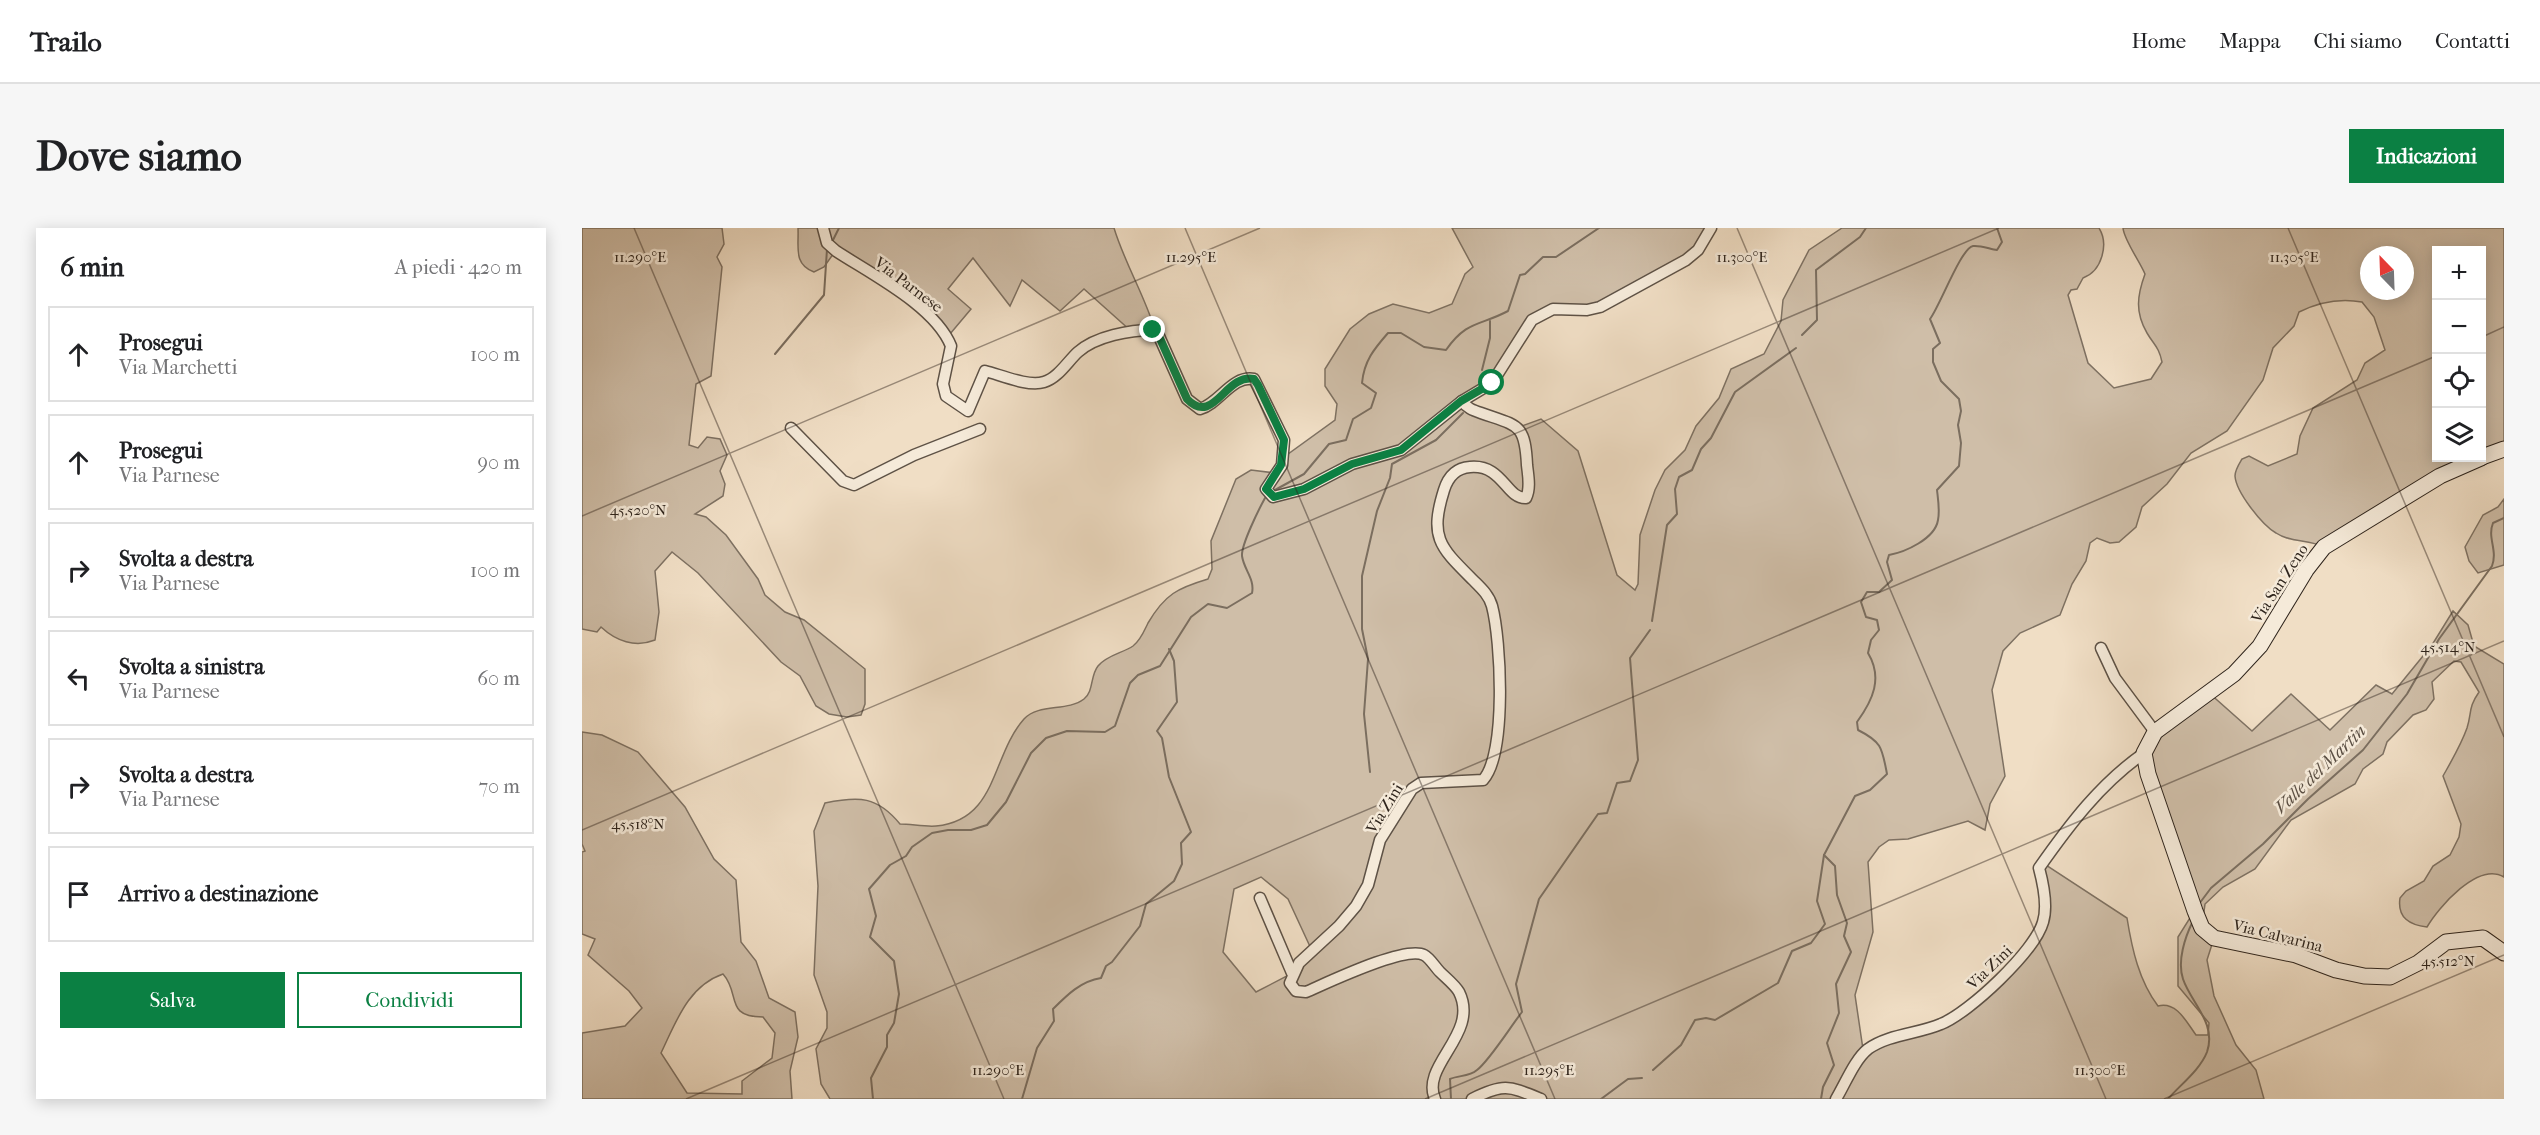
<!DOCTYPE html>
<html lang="it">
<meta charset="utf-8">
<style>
:root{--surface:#fff;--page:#f6f6f6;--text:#202124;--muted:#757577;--line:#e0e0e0;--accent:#0b8043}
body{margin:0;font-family:"IM FELL French Canon",serif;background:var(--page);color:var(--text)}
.controls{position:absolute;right:18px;top:18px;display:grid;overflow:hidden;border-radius:0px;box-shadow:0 3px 15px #0003}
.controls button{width:54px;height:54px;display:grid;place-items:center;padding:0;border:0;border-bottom:2px solid var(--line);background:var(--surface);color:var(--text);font:30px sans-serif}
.compass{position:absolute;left:1778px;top:18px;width:54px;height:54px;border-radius:50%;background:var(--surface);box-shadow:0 3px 15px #0003;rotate:337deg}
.stop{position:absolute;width:18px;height:18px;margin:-14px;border:4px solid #0b8043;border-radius:50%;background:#fff}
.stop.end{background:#0b8043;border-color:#fff;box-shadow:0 2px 6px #0008}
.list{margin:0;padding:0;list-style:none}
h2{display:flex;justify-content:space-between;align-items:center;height:78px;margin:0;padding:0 24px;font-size:26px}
h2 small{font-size:20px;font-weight:400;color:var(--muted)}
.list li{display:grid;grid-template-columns:39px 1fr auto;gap:18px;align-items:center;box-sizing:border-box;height:96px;margin:0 12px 12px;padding:0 12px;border:2px solid var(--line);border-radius:0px}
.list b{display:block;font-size:22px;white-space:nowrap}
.list p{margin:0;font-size:20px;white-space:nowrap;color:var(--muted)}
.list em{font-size:20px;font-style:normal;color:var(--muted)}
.actions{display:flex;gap:12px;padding:18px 24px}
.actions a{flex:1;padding:14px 0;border:2px solid var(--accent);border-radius:0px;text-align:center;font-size:21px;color:var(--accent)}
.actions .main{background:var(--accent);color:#fff}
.icon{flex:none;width:33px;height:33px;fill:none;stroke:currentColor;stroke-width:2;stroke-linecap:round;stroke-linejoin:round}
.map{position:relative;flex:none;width:1922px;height:871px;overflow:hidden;border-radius:0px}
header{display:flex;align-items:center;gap:36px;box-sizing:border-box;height:84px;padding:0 30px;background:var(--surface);border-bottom:2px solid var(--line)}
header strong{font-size:28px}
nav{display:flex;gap:33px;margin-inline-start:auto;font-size:21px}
.intro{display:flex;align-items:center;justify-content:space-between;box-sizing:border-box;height:144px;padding:0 36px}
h1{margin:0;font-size:42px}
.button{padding:15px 27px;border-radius:0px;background:var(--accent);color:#fff;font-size:21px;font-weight:700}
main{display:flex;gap:36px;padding:0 36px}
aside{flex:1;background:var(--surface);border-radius:0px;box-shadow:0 3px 15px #0003}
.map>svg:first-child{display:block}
.green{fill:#cfbea8;stroke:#7e7162;stroke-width:1.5;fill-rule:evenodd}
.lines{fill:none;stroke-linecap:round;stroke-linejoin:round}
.stream{stroke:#7b6e5f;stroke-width:2}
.street-casing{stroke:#5e5246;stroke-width:13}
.secondary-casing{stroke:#2e241c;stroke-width:17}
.street{stroke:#f5ead9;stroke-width:10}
.secondary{stroke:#f5ead9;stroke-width:15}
.route{stroke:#0b8043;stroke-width:8}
.ticks{fill:none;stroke:#2e241c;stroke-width:1.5;stroke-opacity:0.45}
.labels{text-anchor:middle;stroke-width:5;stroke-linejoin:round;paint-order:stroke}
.street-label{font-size:16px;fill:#2e241c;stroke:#f5ead9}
.water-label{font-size:18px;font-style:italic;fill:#5b4f43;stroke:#f5ead9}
.ticks-label{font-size:15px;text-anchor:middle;fill:#2e241c;stroke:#f5ead9;stroke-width:5;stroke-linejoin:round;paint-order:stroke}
</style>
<header>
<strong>Trailo</strong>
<nav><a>Home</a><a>Mappa</a><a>Chi siamo</a><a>Contatti</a></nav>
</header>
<div class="intro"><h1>Dove siamo</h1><a class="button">Indicazioni</a></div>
<main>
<aside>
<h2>6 min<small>A piedi · 420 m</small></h2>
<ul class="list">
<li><svg class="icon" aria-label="ahead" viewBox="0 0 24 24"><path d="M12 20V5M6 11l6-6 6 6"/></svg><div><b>Prosegui</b><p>Via Marchetti</p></div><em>100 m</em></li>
<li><svg class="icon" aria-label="ahead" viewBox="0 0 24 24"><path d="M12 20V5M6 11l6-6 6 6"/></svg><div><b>Prosegui</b><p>Via Parnese</p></div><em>90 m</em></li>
<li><svg class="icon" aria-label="right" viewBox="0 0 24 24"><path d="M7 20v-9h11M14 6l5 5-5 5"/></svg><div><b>Svolta a destra</b><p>Via Parnese</p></div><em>100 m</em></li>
<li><svg class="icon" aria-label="left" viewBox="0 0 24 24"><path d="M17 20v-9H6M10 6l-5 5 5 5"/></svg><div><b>Svolta a sinistra</b><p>Via Parnese</p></div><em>60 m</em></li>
<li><svg class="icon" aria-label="right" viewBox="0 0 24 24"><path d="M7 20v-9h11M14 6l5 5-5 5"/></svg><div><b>Svolta a destra</b><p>Via Parnese</p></div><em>70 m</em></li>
<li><svg class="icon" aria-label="arrive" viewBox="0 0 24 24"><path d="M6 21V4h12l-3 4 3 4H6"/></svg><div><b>Arrivo a destinazione</b></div></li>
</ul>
<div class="actions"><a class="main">Salva</a><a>Condividi</a></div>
</aside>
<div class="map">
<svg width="1922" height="871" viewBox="0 0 1922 871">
<rect width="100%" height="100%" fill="#f0dec5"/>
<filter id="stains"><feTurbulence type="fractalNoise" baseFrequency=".00333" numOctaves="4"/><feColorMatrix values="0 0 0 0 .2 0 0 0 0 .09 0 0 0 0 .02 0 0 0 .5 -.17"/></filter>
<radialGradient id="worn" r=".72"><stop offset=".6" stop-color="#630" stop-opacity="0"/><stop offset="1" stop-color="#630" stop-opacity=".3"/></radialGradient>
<g class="green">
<path d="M0,0H140L142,16L135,29L140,39L129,148L114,156L107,217L116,220L125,209L138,211L145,227L138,243L143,256L141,268L113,286L124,289L144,307L176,351L183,367L203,384L222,392L283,441V476L279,487L265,489L247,486L234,478L218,448L199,434L116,345L90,324L73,343L77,384L73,412C53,420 34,413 19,399L15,404L0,401Z"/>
<path d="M216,0H532C543,36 562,66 573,102L549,103L502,61L478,83L440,52L428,78L391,30L366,61L389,81L368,106L254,22L242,39L232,44C211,36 217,19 216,0Z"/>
<path d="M870,0H1128L1111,25L1020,76L959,84L923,138L880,174L940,198L959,191L996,223L1035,347L1053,362L1056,356L1058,307L1073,262L1083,242L1103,222L1114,198L1137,170L1149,141L1182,126L1199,93L1201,72L1227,22L1260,0H1517C1527,16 1520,43 1501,50L1495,61L1489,62L1486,67L1506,135L1532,160L1569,151L1580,134C1577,119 1572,117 1565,105C1553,84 1555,68 1563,46C1557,32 1542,12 1541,0H1922V221L1900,229V22H1854V230H1899L1742,319C1726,311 1709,315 1694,305C1680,297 1654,264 1653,248C1653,242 1657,236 1660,231L1667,228L1686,238L1715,226L1718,208L1731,180L1775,152L1783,135L1803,122L1792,89L1780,74C1758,70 1737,74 1717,84L1712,98L1691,120L1681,152L1645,203L1609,225L1585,256L1560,279L1554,299L1537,314L1528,315L1515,310L1508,315L1504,333L1490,356L1478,387L1438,405L1421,423L1410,462L1423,548L1408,576L1403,602L1386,593L1326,611L1307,612L1297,619L1286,634L1291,704L1273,767L1282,828L1299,814L1360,795L1389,775L1458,703L1461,635L1545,690C1550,721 1557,753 1576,778C1595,773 1605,795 1614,807H1626L1627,795L1596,758V709L1613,682L1562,525L1626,464L1670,503L1709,466L1748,502L1794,457L1810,466L1850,417L1871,383L1886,397L1892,418L1922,436V649C1896,633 1856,680 1845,699C1828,697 1815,690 1818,670L1824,663L1842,653L1851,638L1868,627L1877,609L1879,596L1861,548C1870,532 1879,517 1885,500C1890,484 1886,480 1897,464L1879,434L1872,433L1850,454L1852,471L1844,482L1831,487L1805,514L1801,526L1781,541L1773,556L1709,592L1673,641L1641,659L1623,676L1620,699L1632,710L1625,732L1632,768L1654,817L1674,842L1682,871H248L239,856L234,821L245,800V784L232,747L236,658L232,603L243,575C277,568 295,568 318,596C329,596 343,599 354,598C416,592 409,528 442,491C457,475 485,484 502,471C512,463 508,448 516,438C525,427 541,425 551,418C559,412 562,403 566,395C583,366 596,360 626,351L630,341L629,313L654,251L669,242L693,245L702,229L753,192L755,176L743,158V141L768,101L787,86L811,76L847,85L870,76L883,46L891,39ZM1787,27H1823V63H1787ZM679,649L706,671L731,725L705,748L674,764L641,724L652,661Z"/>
<polygon points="1922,271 1922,337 1896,345 1887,333 1883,319 1901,287 1916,279"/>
<path d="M0,504L20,507L56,524L103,579L132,631L154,652L159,714L174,733L187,770L213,784L216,809L208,843L210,871H0V805L43,798L60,780L47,763L6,727L13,711L0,706V624L3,623L0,616ZM141,746C159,766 142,789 181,789L193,805L190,830L160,853V866L105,865L79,825C94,794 106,758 141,746Z"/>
</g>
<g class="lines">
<g class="stream">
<polyline points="251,12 257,0"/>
<polyline points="1220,107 1235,92 1234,42 1278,9 1284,0"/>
<polyline points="193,126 242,67 245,21"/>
<polyline points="900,142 908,110 908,93"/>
<path d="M693,262L722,246L747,216L764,212L771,191L789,180L794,165L780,155C782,133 792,121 806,105H819L842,119L864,122C885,92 898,98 926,83L938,47L943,46L961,29H974L1017,0"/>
<polyline points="1070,393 1085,297 1095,286 1093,261 1097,249 1110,242 1119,221 1129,210 1153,164 1214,120"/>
<polyline points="788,544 782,486 786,431 780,401 780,348 795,283 808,250 810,236 854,212 881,185"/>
<path d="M1617,676L1629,660L1681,616L1726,571L1781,522L1825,466L1857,411L1910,338C1916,322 1905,310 1911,295L1922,290"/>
<polyline points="1071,842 1099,817 1113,792 1124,790 1133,792 1196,755 1210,723 1229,715 1243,696 1235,673 1242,627"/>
<path d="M291,871L289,850L305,819V807L312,795L317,766L312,733L288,709L294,688L287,661L308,637L324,628L330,619L350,605L366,602H389L405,597L424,574L449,525L464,510L485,503L523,504L533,498L548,455L556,447L578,438L609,389L626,376L645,380L670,365C673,351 662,342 660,328C659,317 677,281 683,270"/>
<path d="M440,871L455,820L472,793L471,781C485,767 499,753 519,750L524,738L530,734L558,698L564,676L592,653L600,636L599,615L609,604L587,549L580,510L575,503L595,474L592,433L587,421"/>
<path d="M869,871L868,851C877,847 887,849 895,842C907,833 929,798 940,784L934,756L957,671L1016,586L1025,585L1035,555L1048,553L1056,532L1048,430L1068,402"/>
<polyline points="1019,871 1046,851 1060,850"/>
<path d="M1239,871L1241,859L1252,837L1245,815L1257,785L1254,756L1269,724L1262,708L1265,695L1255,667L1253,638L1242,627L1273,568L1288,562L1305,546C1300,520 1300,514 1276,502L1275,494C1291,472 1301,450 1286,425L1289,412L1297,402L1295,392L1284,389L1279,374L1285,364H1297L1310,352L1305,334L1307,327C1323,324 1353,311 1356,292C1358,283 1356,271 1355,262L1377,238L1379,215L1376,197L1379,183L1377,171L1359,153L1351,134V121L1358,115L1348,91C1358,78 1379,20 1391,18C1398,17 1408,21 1415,22L1420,14L1415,0"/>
<path d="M1586,871C1598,857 1618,842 1625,824C1635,795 1609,775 1601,751C1595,733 1603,709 1611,693"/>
</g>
<g class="street-casing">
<g id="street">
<path d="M241,0L245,15L254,23C289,46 353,78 369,118L361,156L364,168L386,183L403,143C419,147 446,159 462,154C476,150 486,133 496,124C514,108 548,102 571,102L576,106L605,171L618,181C638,175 650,147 672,151L702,212L700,237L684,261L691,269L722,261L770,236L819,222L880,173L910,155L950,92L971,81L1005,82L1018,79L1104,32L1116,22L1129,0"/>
<polyline points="209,200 261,253 272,257 332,227 398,201"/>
<polyline points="1519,420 1533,450 1573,504"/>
<polyline points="678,670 710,745"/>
<path d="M853,871C838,837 898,806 877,764C873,757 864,750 858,744C853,739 848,730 842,727C823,717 745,755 724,764L714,763L708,755L717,735L757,698L774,678L786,657L798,612L830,561L839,555L901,552C925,526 919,412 910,378C907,367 899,360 891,352C858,319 847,310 862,262C866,249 874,240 888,239C921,236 924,271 944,270C949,260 946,247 945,237C943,195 936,198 899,185C890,182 885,180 880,173"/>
<path d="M890,871C922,855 927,858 959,871"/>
<path d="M1254,871C1263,856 1273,831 1286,821C1307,806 1336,806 1359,796C1387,785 1453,723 1461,694C1466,678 1461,655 1457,640C1488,596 1518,556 1562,525"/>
</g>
</g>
<g class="secondary-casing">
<g id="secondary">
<polyline points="1900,229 1922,221"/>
<polyline points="1899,230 1858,248 1742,319 1724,342 1678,418 1652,446 1573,504 1562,525 1566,546 1613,683 1620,700 1632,710 1714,727 1754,742 1782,748 1808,749 1836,735 1864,714 1901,710 1922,725"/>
</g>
</g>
<use href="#street" class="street"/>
<use href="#secondary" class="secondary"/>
</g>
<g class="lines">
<path class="route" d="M571,102L576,106L605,171C632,199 643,145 672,151L676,157L702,212L699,237L684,261L692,269L722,261L770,236L819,222L879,173L910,155"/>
</g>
<path class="ticks" d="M52,0L422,871M603,0L973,871M1155,0L1524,871M1706,0L1922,509M1900,109L1922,99M0,288L678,0M0,602L1417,0M104,871L1854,128M843,871L1922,413M1582,871L1922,727"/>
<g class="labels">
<g class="street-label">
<text transform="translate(327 56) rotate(37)" y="6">Via Parnese</text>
<text transform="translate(1697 355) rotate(-57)" y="6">Via San Zeno</text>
<text transform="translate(802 580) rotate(-58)" y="6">Via Zini</text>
<text transform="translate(1696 707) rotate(14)" y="6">Via Calvarina</text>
<text transform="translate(1407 739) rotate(-44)" y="6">Via Zini</text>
</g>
<g class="water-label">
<text transform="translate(1738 541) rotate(-44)" y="6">Valle del Martin</text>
</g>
</g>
<g class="ticks-label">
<text x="58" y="34">11.290°E</text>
<text x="609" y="34">11.295°E</text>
<text x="1160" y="34">11.300°E</text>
<text x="1712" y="34">11.305°E</text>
<text x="56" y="287">45.520°N</text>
<text x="1866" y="424">45.514°N</text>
<text x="56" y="601">45.518°N</text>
<text x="1866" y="738">45.512°N</text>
<text x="416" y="847">11.290°E</text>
<text x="967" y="847">11.295°E</text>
<text x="1518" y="847">11.300°E</text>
</g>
<rect width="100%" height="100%" filter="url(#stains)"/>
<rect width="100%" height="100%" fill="url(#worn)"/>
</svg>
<div class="controls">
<button>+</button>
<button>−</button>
<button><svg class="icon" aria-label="locate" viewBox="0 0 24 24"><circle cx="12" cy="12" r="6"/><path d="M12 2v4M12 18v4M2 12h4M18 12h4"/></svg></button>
<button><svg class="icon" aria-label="layers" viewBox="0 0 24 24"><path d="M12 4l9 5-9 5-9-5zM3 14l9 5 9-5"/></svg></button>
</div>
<svg class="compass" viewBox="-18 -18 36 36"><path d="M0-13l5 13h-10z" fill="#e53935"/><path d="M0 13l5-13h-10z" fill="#757577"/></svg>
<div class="stop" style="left:910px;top:155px"></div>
<div class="stop end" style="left:571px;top:102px"></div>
</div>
</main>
